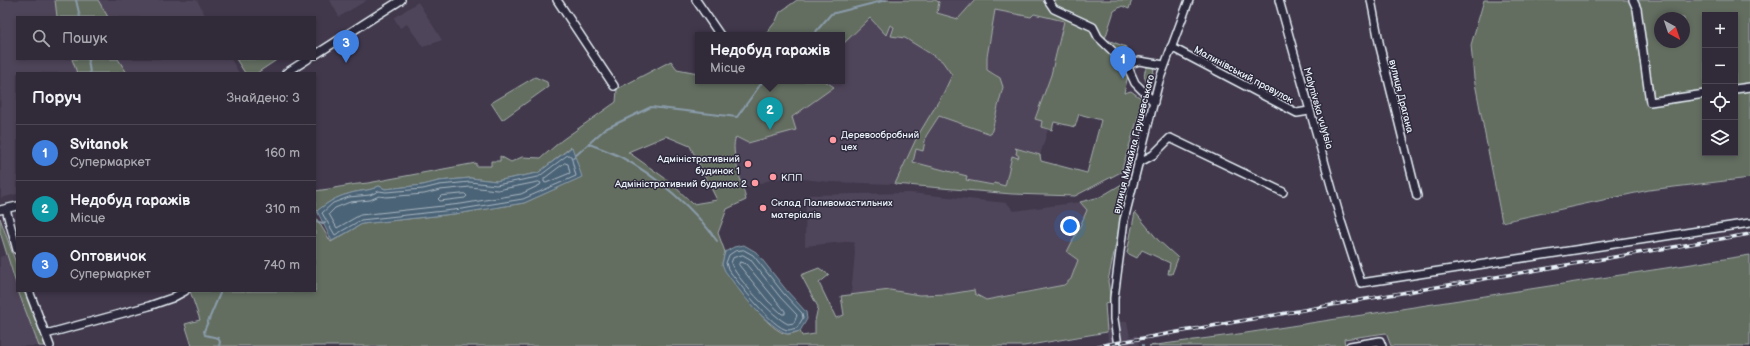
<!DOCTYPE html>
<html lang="uk">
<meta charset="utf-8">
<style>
:root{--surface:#312a39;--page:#393241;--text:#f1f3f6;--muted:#a8a7ae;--line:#4c4653;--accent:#8bbbb9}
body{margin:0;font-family:"Balsamiq Sans",sans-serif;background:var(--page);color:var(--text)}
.controls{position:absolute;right:12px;top:12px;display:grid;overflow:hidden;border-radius:0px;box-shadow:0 2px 6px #0003}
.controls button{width:36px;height:36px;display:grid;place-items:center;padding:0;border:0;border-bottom:1px solid var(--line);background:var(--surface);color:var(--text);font:20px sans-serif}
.compass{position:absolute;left:1654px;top:12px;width:36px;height:36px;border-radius:50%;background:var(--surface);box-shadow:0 2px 6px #0003;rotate:140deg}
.you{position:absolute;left:1070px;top:226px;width:14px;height:14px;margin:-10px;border:3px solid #fff;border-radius:50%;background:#1a73e8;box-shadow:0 0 0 6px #1a73e833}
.badge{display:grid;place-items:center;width:26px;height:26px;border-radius:50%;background:var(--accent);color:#fff;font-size:13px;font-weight:700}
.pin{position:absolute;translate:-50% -33px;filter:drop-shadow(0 1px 2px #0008)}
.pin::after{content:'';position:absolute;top:21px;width:14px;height:12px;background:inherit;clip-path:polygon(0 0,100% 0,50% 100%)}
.popup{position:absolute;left:695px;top:32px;width:150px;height:52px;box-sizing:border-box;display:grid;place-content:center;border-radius:0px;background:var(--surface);filter:drop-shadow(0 1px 3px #0005);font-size:13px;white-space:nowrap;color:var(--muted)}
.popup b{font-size:15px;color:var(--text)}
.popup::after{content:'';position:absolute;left:50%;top:100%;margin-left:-8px;border:8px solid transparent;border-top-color:var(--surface)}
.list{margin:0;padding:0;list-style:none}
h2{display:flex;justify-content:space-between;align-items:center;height:52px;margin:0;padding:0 16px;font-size:17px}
h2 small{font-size:13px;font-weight:400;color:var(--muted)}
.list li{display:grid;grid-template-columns:26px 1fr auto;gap:12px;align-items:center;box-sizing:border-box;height:56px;padding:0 16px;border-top:1px solid var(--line)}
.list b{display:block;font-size:15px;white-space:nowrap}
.list p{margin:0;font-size:13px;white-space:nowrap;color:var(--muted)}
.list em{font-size:13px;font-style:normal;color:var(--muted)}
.icon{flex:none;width:22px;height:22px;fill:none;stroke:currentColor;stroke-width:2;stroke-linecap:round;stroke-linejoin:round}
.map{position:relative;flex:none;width:1750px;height:346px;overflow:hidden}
.search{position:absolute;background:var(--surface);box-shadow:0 2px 6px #0003;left:16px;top:16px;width:300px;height:44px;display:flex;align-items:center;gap:10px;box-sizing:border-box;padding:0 14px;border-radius:0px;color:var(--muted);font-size:15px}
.panel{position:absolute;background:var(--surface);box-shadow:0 2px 6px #0003;left:16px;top:72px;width:300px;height:220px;border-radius:0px}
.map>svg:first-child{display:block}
.built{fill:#50455a}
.green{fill:#636d61;stroke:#a6afac;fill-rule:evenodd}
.water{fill:#4b6376;stroke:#8a9caa}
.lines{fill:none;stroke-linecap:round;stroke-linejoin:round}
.shore{stroke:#a9b8c4;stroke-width:1}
.stream{stroke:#8a9caa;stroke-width:2}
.minor-casing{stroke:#e8f1f8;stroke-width:10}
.minor{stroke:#2f2a3d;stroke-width:7}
.rail-casing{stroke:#e8f1f8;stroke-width:3.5}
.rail{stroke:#2f2a3d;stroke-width:2;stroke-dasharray:6;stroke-linecap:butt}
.poi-dot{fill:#ff9aa2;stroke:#2f2a3d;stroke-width:1.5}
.labels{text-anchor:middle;stroke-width:3;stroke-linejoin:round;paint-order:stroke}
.street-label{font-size:10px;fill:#e8f1f8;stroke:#2f2a3d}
.poi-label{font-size:10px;fill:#e8f1f8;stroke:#2f2a3d;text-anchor:start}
</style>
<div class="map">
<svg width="1750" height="346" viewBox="0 0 1750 346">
<rect width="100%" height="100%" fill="#41384c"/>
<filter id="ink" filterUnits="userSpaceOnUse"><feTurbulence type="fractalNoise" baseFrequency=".025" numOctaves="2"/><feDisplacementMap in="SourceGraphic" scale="8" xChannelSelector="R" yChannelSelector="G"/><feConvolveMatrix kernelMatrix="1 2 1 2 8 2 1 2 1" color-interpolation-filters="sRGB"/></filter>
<g filter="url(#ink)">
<g class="built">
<polygon points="0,0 197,0 206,17 17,17 17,59 231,59 239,73 17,73 17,194 1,198"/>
<polygon points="330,0 367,0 339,17"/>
<polygon points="935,0 975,0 958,19 937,13"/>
<polygon points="418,2 442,40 423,47 407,24 400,28 394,18"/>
<polygon points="995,10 1034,14 1065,21 1051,75 1035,118 1042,121 1041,127 1048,129 1040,155 1016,148 1019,155 1018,158 1012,156 1005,186 994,183 993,185 966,180 967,177 913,162 916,149 923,150 926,136 939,116 991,134 1003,87 996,74 987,70 987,57"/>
<polygon points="870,18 886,35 890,24 894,27 891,36 905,38 942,61 952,75 944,92 917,137 895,184 830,182 785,177 770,180 744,189 734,152 734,141 736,137 748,143 792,117 834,87 825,81 842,81 842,45"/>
<polygon points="910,193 1007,203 1014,211 1080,202 1087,209 1081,224 1067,252 1078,260 1071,279 1061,286 1023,291 986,300 975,294 974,290 950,294 919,295 890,290 851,294 855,253 854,241 805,246 806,195"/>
<polygon points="6,255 17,291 39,346 0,346 0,257"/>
<polygon points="1127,321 1130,337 1137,335 1139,346 1108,346 1107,325"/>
</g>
<g class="green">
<polygon points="55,0 98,0 108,17 57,17"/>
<path d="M797,0H935L939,2L937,13L958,19L975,0H1132L1129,9L1122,6L1114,11L1105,39L1126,47L1122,74L1128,75L1124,93L1131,91L1142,99L1143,102L1121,172L1075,196L1012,194L895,184L917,137L944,92L952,75L942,61L905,38L891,36L894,27L890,25L886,35L870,18L842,45V35H765L776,21L780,12ZM995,10L1031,17L1034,14L1064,21L1051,75L1035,119L1042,121L1041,127L1052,130L1054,122L1075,127L1079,114L1101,120L1087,173L1041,161L1040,155L1015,148L1017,150L1016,154L1019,156L1018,158L1012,156L1005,186L994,183L993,185L966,180L967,176L913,162L916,149L923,151L926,136L939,116L991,134L1003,87L1000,78L987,70V57Z"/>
<path d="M1484,0H1750V178L1649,190L1502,222L1474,78L1471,45ZM1705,15H1735V153H1705ZM1660,18H1684V42H1660Z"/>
<polygon points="72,59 118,59 127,73 77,73"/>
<polygon points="236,59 278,59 257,73 245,73"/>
<path d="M671,61L677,69L698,73V81H825L834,87L792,117L796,130L748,143L736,137C729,150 743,185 746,200L727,209L718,233L725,252L722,264C731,279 770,334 788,334C792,334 796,332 800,331L802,336L815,334V321L818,307L801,275L819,268L829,275L819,283L836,318L844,315L841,296L890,290L919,295L950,294L974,290L975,294L986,300L1064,285L1071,279L1078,260L1067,252L1081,224L1087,210L1080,202L1100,197L1122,184L1127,191L1108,281L1111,302L1105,304L1107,332L1024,346H192L185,324L200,320L190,291H315V216L331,242L362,224L462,213L524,203L581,177L571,147L538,173L496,181L470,178L439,181L423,185L385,189L379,186C368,192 359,190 348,194C336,197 327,203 317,211L315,210V191C333,189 350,184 368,183L476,163V166H491V161H500V156L511,162L522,157L541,158L562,140L616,102L617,89ZM666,136L690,146L717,200L693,204L669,181L628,152Z"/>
<path d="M1151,66L1154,69L1149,87C1145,80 1142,74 1147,67Z"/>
<polygon points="535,77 547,82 548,87 502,120 491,103"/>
<polygon points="1135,212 1158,240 1178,258 1172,274 1168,274 1170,263 1142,250 1137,258 1127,253"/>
<polygon points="0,218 17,266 17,287 0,232"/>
<polygon points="1750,255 1750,346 1391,346 1386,333 1344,339 1345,346 1149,346 1246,333"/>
<polygon points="18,291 26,291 45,346 39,346"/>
</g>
<g class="water">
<path d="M572,147L582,177L524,203L462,213L362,224L332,241L317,211C327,203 336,197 348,194C359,190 368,192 379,186L385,189L423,185L439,181L470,178L496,181L538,173Z"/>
<path d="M744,245L756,252L787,291L806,312L807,319L800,331L787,334C760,320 742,294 725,271L722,264L725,252L734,247Z"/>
</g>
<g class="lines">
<g class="shore">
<polygon points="568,155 571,156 576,176 523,199 462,209 361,220 335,235 322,213 333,203 349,197 370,195 379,191 386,192 423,189 439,185 470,182 496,185 538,177"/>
<polygon points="565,163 568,164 570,173 546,183 544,182 544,179"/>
<polygon points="539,182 541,183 540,185 521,194 461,204 360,215 337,228 329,214 335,208 350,202 370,200 379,196 386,197 424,194 440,190 470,187 497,190"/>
<polygon points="465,194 467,196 465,198 440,201 438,199 441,196"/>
<path d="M744,250L753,255L784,294L802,313L803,318L797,328C795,328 791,330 788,330C773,329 738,282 728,269L726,263L729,255L735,251Z"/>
<path d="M743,255L750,259L780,297L797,315L794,323L788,324C774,318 735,277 731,263L733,258Z"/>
<polygon points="740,262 746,264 785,311 785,314 782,314 768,301 739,265"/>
</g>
<g class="stream">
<polyline points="76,0 80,17"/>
<polyline points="813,35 831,14 886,0"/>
<polyline points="88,59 90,73"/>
<path d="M589,144C600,148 611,152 621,157C655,175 695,209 717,241"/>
<polyline points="573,158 605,129 651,107 737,117 763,81"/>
<polyline points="315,221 323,223 325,222"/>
<polyline points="1143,345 1143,346"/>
<polyline points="219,346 220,342 218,338 205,335 204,331 221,291"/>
</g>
<g class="minor-casing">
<g id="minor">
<polyline points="557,0 614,86"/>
<polyline points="696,0 720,35"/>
<polyline points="1048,0 1054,9 1093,27 1098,37 1127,65 1135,83 1154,102"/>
<polyline points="1279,0 1341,221 1361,283 1750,223"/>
<polyline points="1371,0 1380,47 1417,196"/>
<polyline points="1633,0 1637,9 1650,102 1705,94"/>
<polyline points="1171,47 1297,113 1309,111"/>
<polyline points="315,55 401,0"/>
<polyline points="1127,65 1139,61 1164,65"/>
<polyline points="286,73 308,59"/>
<polyline points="1735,89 1750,87"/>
<polyline points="1138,163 1153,155 1170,138 1283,192"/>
<polyline points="6,209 17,250"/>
<polyline points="0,210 17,206"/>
<polyline points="29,291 50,346"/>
<polyline points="46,334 149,306 172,298 185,291"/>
<polyline points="1118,346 1114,319 1114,298 1124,220 1159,81 1189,0"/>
<polyline points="1350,346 1380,341 1382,346"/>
</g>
</g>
<use href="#minor" class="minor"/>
<g class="rail-casing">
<polyline id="rail" points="1098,346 1366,299 1750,234"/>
</g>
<use href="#rail" class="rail"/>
</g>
</g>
<g class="poi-dot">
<circle cx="833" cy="140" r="4"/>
<circle cx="748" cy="164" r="4"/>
<circle cx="773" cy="177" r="4"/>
<circle cx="755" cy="183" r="4"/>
<circle cx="763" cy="208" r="4"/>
</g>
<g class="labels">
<g class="street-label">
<text transform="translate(1244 74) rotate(28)" y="4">Малинівський провулок</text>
<text transform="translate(1402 96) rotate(76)" y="4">вулиця Драгана</text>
<text transform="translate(1319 108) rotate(74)" y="4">Malynivska vulytsia</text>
<text transform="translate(1133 144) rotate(-76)" y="4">вулиця Михайла Грушевського</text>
</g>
<g class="poi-label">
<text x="841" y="138">Деревообробний<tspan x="841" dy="12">цех</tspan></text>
<text x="740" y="162" text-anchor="end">Адміністративний<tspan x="740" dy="12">будинок 1</tspan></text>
<text x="781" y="181">КПП</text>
<text x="747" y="187" text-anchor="end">Адміністративний будинок 2</text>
<text x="771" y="206">Склад Паливомастильних<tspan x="771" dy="12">матеріалів</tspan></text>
</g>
</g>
</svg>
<div class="controls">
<button>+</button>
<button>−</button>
<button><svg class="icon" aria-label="locate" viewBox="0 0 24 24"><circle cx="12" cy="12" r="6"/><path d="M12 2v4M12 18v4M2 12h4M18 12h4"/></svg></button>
<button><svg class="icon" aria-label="layers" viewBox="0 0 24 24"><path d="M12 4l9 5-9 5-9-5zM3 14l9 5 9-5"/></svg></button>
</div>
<svg class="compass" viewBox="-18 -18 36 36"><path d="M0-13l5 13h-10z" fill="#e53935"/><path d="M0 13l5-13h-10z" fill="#a8a7ae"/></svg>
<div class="you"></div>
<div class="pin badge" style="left:1123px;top:79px;background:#3f7fe0">1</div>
<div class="pin badge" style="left:770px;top:130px;background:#0f9aa8">2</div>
<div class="popup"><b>Недобуд гаражів</b>Місце</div>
<div class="pin badge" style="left:346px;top:63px;background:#3f7fe0">3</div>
<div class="search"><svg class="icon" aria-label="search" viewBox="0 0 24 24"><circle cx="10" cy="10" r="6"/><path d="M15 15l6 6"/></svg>Пошук</div>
<section class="panel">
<h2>Поруч<small>Знайдено: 3</small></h2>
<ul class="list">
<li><span class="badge" style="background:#3f7fe0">1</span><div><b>Svitanok</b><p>Супермаркет</p></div><em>160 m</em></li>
<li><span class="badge" style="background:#0f9aa8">2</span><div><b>Недобуд гаражів</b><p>Місце</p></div><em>310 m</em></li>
<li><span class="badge" style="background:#3f7fe0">3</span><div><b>Оптовичок</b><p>Супермаркет</p></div><em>740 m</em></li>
</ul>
</section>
</div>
